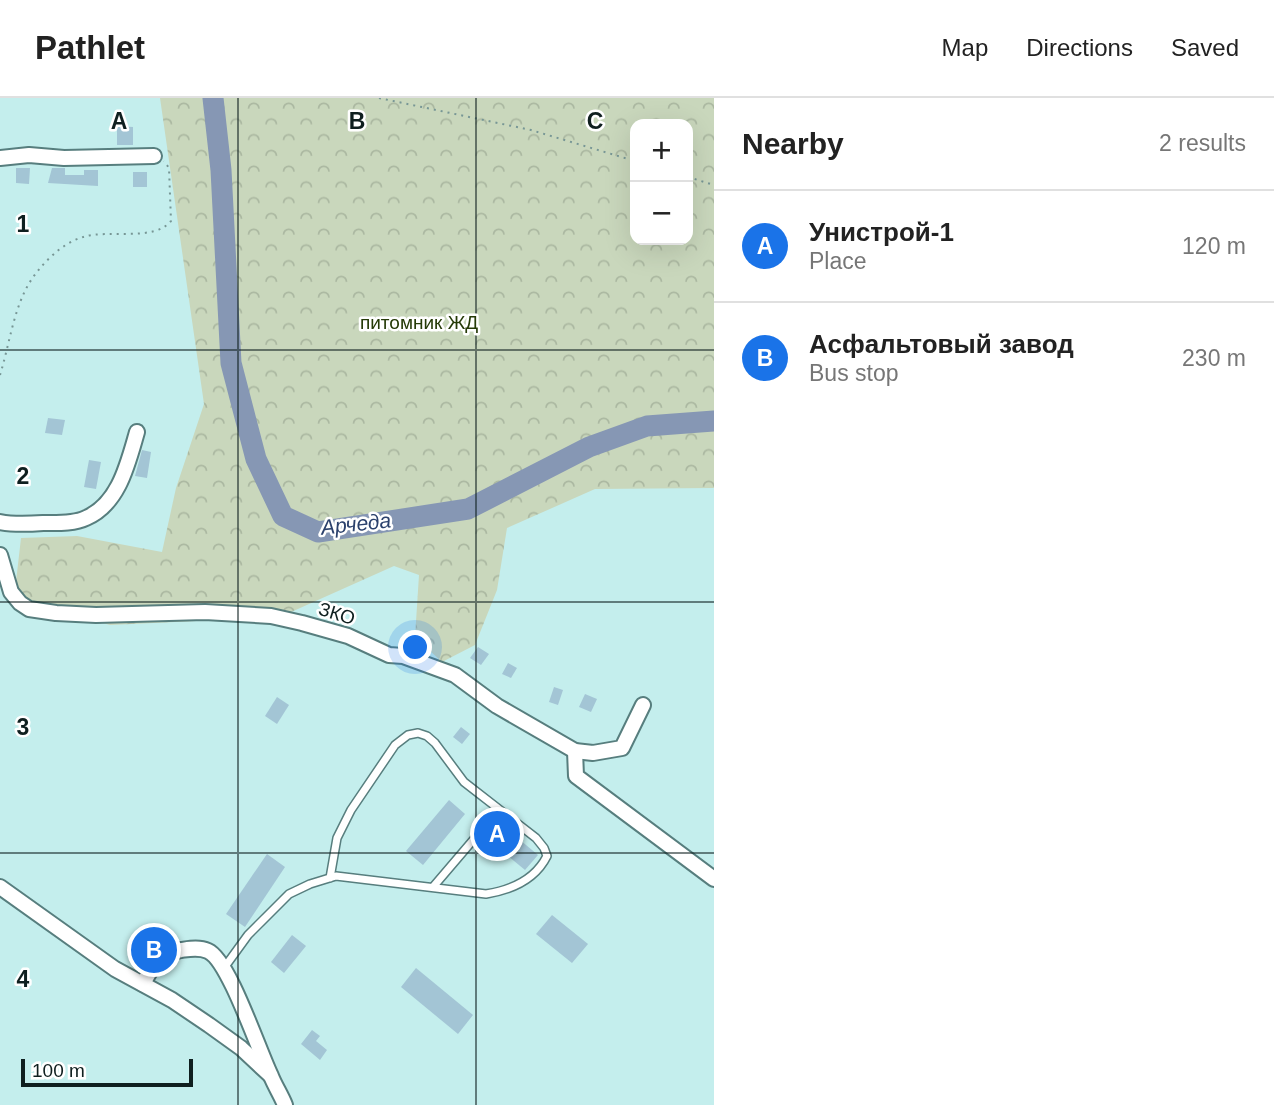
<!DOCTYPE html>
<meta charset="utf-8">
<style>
:root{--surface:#fff;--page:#f2f2f2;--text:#222;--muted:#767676;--line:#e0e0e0;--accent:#1a73e8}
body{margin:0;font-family:Arial,sans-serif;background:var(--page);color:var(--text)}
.controls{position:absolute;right:21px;top:21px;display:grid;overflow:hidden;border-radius:14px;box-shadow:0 7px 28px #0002}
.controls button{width:63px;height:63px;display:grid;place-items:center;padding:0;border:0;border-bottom:2px solid var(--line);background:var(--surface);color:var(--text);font:35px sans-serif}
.scale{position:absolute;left:21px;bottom:18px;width:172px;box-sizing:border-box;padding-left:7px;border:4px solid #0f1f1f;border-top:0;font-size:19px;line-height:24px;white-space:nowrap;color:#0f1f1f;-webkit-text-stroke:5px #fff;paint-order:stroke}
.you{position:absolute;left:416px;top:550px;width:24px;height:24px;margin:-18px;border:5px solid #fff;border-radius:50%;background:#1a73e8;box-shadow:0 0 0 10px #1a73e833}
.badge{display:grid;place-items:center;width:46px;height:46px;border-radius:50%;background:var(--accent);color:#fff;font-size:23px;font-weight:700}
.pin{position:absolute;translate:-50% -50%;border:4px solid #fff;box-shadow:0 2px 7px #0006}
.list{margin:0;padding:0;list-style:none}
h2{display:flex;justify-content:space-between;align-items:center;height:91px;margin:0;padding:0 28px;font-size:30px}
h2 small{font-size:23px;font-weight:400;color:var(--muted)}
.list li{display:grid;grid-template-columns:46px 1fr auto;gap:21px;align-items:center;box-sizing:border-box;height:112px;padding:0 28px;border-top:2px solid var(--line)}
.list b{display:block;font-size:26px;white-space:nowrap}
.list p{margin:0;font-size:23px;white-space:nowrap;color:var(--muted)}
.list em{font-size:23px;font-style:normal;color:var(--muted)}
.map{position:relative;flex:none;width:714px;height:1007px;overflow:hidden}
header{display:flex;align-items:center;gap:42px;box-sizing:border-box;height:98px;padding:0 35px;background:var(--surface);border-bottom:2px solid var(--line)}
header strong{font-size:33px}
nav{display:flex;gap:38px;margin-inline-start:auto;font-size:24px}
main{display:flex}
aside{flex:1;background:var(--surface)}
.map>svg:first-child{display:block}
.forest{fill:url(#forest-crowns);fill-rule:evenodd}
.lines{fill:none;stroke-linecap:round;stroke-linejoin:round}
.river{stroke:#8697b4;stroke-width:21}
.building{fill:#a3c5d5}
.lane-casing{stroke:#577e7e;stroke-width:10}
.street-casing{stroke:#577e7e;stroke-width:18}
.path{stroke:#779695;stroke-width:2;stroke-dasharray:2 5;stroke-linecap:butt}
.lane{stroke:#fff;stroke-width:7}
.street{stroke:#fff;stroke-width:14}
.grid{fill:none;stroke:#0f1f1f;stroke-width:2;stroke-opacity:0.55}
.labels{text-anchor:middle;stroke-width:5;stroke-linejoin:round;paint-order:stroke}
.park-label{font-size:19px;fill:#253a07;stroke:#fff}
.street-label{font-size:19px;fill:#0f1f1f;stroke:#fff}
.water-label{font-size:21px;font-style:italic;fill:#2b416c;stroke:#fff}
.grid-label{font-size:23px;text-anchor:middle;font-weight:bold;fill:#0f1f1f;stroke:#fff;stroke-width:5;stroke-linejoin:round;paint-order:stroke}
</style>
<header>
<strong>Pathlet</strong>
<nav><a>Map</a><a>Directions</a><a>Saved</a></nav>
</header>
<main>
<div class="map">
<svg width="714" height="1007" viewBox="0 0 714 1007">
<defs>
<pattern id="forest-crowns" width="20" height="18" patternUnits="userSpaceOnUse" patternTransform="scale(1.75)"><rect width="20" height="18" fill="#c9d7bc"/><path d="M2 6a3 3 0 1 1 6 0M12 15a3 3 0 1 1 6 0" fill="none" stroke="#abb8a1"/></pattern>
</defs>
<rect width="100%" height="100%" fill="#c4eeed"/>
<path class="forest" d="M160,0H714V390L595,391L507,430L497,492L475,547L442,564L415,539L419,477L394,468L280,519L110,527L14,501L21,440L77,438L162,454L176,390L204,306ZM635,26H688V142H635Z"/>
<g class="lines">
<polyline class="river" points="213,0 221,72 231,265 256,361 283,418 318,434 468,411 589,349 647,328 714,323"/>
</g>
<g class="building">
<polygon points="117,28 133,29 133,47 117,47"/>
<polygon points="16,70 30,70 29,86 16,85"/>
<polygon points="52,70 65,70 65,77 84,77 84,72 98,72 98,88 48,85"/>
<rect x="133" y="74" width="14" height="15"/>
<polygon points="48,320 65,322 62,337 45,335"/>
<polygon points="142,352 151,354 147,380 135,378"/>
<polygon points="89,362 101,364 96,391 84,389"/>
<polygon points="478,549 489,556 481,567 470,560"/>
<polygon points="508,565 517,570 511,580 502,576"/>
<polygon points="554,589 563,592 558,607 549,604"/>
<polygon points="585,596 597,601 591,614 579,609"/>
<polygon points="277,599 289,607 277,626 265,618"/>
<polygon points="461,629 470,636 462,646 453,639"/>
<polygon points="449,702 465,716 423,767 406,753"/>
<polygon points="485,713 538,757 525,772 472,728"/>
<polygon points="267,756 285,769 245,829 226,816"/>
<polygon points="552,817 588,846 572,865 536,836"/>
<polygon points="292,837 306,848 284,875 271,864"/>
<polygon points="416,870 473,917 458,936 401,889"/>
<polygon points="312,932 320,938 316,943 327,952 320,962 301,946"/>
</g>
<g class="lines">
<g class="lane-casing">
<g id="lane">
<polyline points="433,789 474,741"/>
<path d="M224,870L248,837L289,796L310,786L336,778L486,796C511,792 535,782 547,758L544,750L536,740L464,684L435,645L427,638L418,635L408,637L395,647L351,712L337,740L330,780"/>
</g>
</g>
<g class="street-casing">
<g id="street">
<polyline points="0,60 29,57 64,60 154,58"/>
<path d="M0,424C14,427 29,426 43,425C56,425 74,426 86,420C119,406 128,365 137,334"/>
<polyline points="0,457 11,494 20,505 29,511 56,515 96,517 205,514 271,518 302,525 348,538 389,557 403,558 455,577 497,608 575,653 593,655 622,650 643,607"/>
<polyline points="575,653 576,678 714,781"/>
<polyline points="0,789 115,871 172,902 209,927 241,950 270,977"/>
<path d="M143,886C152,868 160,856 181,852C189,851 199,849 208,853C229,862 259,954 271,978C275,988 281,997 285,1007"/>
</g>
</g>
<g class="path">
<polyline points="379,0 531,32 635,63"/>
<polyline points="688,79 714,87"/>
<path d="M0,277C9,248 13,215 27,189C38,169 61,145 83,139C108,131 154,144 171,123L169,70L164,63"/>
</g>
<use href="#lane" class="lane"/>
<use href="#street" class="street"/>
</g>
<path class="grid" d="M238,0V1007M476,0V1007M0,252H714M0,504H714M0,755H714"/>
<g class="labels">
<g class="park-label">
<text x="419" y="231">питомник ЖД</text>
</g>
<g class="street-label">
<text transform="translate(337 515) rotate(17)" y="7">ЗКО</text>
</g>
<g class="water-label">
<text transform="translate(356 426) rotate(-6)" y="7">Арчеда</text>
</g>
</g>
<g class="grid-label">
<text x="119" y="31">A</text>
<text x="357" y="31">B</text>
<text x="595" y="31">C</text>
<text x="23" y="134">1</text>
<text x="23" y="386">2</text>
<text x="23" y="637">3</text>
<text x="23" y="889">4</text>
</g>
</svg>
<div class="controls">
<button>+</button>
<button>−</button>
</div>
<div class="scale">100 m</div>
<div class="you"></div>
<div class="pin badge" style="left:497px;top:736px">A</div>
<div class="pin badge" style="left:154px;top:852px">B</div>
</div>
<aside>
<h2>Nearby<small>2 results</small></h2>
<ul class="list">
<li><span class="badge">A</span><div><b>Унистрой-1</b><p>Place</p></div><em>120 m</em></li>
<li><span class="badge">B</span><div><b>Асфальтовый завод</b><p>Bus stop</p></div><em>230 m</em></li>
</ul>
</aside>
</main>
